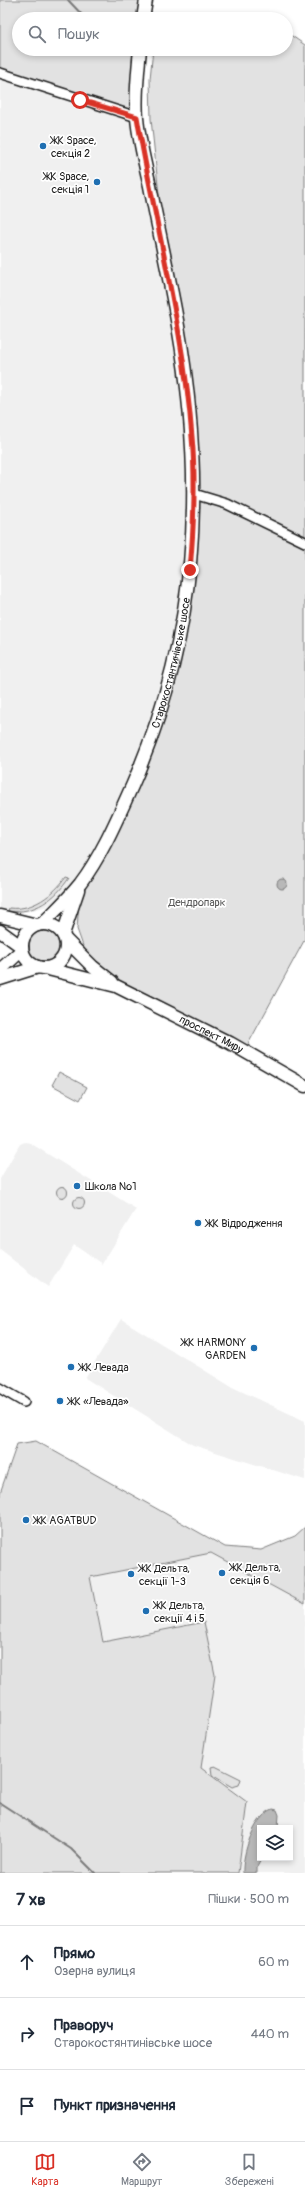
<!DOCTYPE html>
<html lang="uk">
<meta charset="utf-8">
<style>
:root{--surface:#fff;--page:#f6f6f7;--text:#1f2937;--muted:#747a83;--line:#e0e1e3;--accent:#d93025}
body{margin:0;font-family:Pangolin,sans-serif;background:var(--page);color:var(--text)}
.controls{position:absolute;right:12px;bottom:12px;display:grid;overflow:hidden;border-radius:0px;box-shadow:0 2px 6px #0003}
.controls button{width:36px;height:36px;display:grid;place-items:center;padding:0;border:0;border-bottom:1px solid var(--line);background:var(--surface);color:var(--text);font:20px sans-serif}
.stop{position:absolute;width:12px;height:12px;margin:-9px;border:3px solid #d93025;border-radius:50%;background:#fff}
.stop.end{background:#d93025;border-color:#fff;box-shadow:0 1px 4px #0008}
.list{margin:0;padding:0;list-style:none}
h2{display:flex;justify-content:space-between;align-items:center;height:52px;margin:0;padding:0 16px;font-size:17px}
h2 small{font-size:13px;font-weight:400;color:var(--muted)}
.list li{display:grid;grid-template-columns:26px 1fr auto;gap:12px;align-items:center;box-sizing:border-box;height:72px;padding:0 16px;border-top:1px solid var(--line)}
.list b{display:block;font-size:15px;white-space:nowrap}
.list p{margin:0;font-size:13px;white-space:nowrap;color:var(--muted)}
.list em{font-size:13px;font-style:normal;color:var(--muted)}
.icon{flex:none;width:22px;height:22px;fill:none;stroke:currentColor;stroke-width:2;stroke-linecap:round;stroke-linejoin:round}
.map{position:relative;flex:none;width:305px;height:1873px;overflow:hidden}
.search{position:absolute;background:var(--surface);box-shadow:0 2px 6px #0003;left:12px;right:12px;top:12px;height:44px;display:flex;align-items:center;gap:10px;box-sizing:border-box;padding:0 14px;border-radius:22px;color:var(--muted);font-size:15px}
.sheet{height:268px;background:var(--surface)}
nav{display:flex;justify-content:space-around;align-items:center;box-sizing:border-box;height:56px;border-top:1px solid var(--line);background:var(--surface);font-size:11px;color:var(--muted)}
nav a{display:grid;justify-items:center;gap:2px}
nav .on{color:var(--accent)}
.map>svg:first-child{display:block}
.built{fill:#f0f0f0;fill-rule:evenodd}
.green{fill:#e2e2e2;stroke:#7f7f7f}
.water{fill:#b8b8b8;stroke:#7a7a7a}
.lines{fill:none;stroke-linecap:round;stroke-linejoin:round}
.stream{stroke:#7a7a7a;stroke-width:2}
.minor-casing{stroke:#1c1c1c;stroke-width:12}
.major-casing{stroke:#1c1c1c;stroke-width:15}
.minor{stroke:#fff;stroke-width:9}
.major{stroke:#fff;stroke-width:12}
.route{stroke:#d93025;stroke-width:5}
.poi-dot{fill:#1f6fb2;stroke:#fff;stroke-width:1.5}
.labels{text-anchor:middle;stroke-width:3.5;stroke-linejoin:round;paint-order:stroke}
.poi-label{font-size:11px;fill:#1c1c1c;stroke:#fff;text-anchor:start}
.street-label{font-size:11px;fill:#1c1c1c;stroke:#fff}
.park-label{font-size:11px;fill:#575757;stroke:#fff}
</style>
<div class="map">
<svg width="305" height="1873" viewBox="0 0 305 1873">
<rect width="100%" height="100%" fill="#fff"/>
<filter id="ink" filterUnits="userSpaceOnUse"><feTurbulence type="fractalNoise" baseFrequency=".025" numOctaves="2"/><feDisplacementMap in="SourceGraphic" scale="8" xChannelSelector="R" yChannelSelector="G"/><feConvolveMatrix kernelMatrix="1 2 1 2 8 2 1 2 1" color-interpolation-filters="sRGB"/></filter>
<g filter="url(#ink)">
<g class="built">
<polygon points="0,76 135,120 182,372 191,494 181,619 138,764 92,858 67,895 45,907 21,913 5,912 0,910"/>
<polygon points="25,1142 30,1143 136,1209 102,1264 74,1245 48,1287 0,1250 0,1179 20,1144"/>
<polygon points="121,1319 230,1386 305,1421 305,1480 193,1445 85,1378"/>
<path d="M211,1553L305,1604V1873H238L247,1802L201,1768L215,1675L103,1642L90,1577ZM260,1828H290V1858H260Z"/>
</g>
<g class="green">
<polygon points="0,0 142,0 140,19 19,19 19,49 137,49 134,113 0,70"/>
<polygon points="286,32 305,45 305,939 246,1048 118,983 95,965 83,946 77,929 79,901 85,883 121,819 192,584 181,324 160,204 151,119 150,79 153,49 254,49 269,53 270,49 286,49"/>
<path d="M66,877L69,878C55,899 35,914 8,911L9,908C33,911 53,895 66,877Z"/>
<circle cx="44" cy="946" r="15"/>
<polygon points="59,1072 87,1087 80,1100 52,1085"/>
<circle cx="62" cy="1192" r="5.5"/>
<circle cx="79" cy="1203" r="5.5"/>
<polygon points="36,1441 225,1547 261,1550 295,1536 305,1527 305,1604 211,1553 90,1577 103,1642 204,1622 215,1675 201,1768 247,1802 238,1873 0,1873 0,1493 17,1444"/>
<polygon points="215,1766 241,1779 239,1785 232,1787 212,1775 211,1767"/>
</g>
<g class="water">
<circle cx="282" cy="884" r="5"/>
<path d="M273,1809L277,1810L279,1815L278,1828H260V1858H262L257,1867V1873H243C242,1854 254,1816 273,1809Z"/>
</g>
<g class="lines">
<g class="stream">
<polyline points="68,0 86,19"/>
<polyline points="0,1803 71,1849 95,1873"/>
</g>
<g class="minor-casing">
<g id="minor">
<polyline points="0,73 137,117"/>
<polyline points="194,494 227,504 305,542"/>
<polyline points="0,1388 24,1402"/>
</g>
</g>
<g class="major-casing">
<g id="major">
<polyline points="143,19 146,0"/>
<polyline points="0,916 37,925"/>
<circle cx="44" cy="946" r="22"/>
<path id="s1" d="M42,924C55,911 68,899 80,884C102,855 117,819 132,786C198,636 206,487 178,326C170,279 159,233 150,186C145,164 139,141 137,118C135,95 138,72 140,49"/>
<polyline points="0,931 22,947"/>
<polyline points="63,934 78,890"/>
<polyline points="65,939 93,967 112,982"/>
<path id="s2" d="M44,968L116,986L230,1043L305,1086"/>
<polyline points="0,970 22,950"/>
<polyline points="0,979 38,967"/>
</g>
</g>
<use href="#minor" class="minor"/>
<use href="#major" class="major"/>
</g>
</g>
<g class="lines" filter="url(#ink)">
<path class="route" d="M80,100L137,117C155,224 184,329 192,437C196,481 194,525 190,570"/>
</g>
<g class="poi-dot">
<circle cx="43" cy="146" r="4"/>
<circle cx="97" cy="182" r="4"/>
<circle cx="77" cy="1186" r="4"/>
<circle cx="198" cy="1223" r="4"/>
<circle cx="254" cy="1348" r="4"/>
<circle cx="71" cy="1367" r="4"/>
<circle cx="60" cy="1401" r="4"/>
<circle cx="26" cy="1520" r="4"/>
<circle cx="222" cy="1573" r="4"/>
<circle cx="131" cy="1574" r="4"/>
<circle cx="146" cy="1611" r="4"/>
</g>
<g class="labels">
<g class="poi-label">
<text x="51" y="144">ЖК Space,<tspan x="51" dy="13">секція 2</tspan></text>
<text x="89" y="180" text-anchor="end">ЖК Space,<tspan x="89" dy="13">секція 1</tspan></text>
<text x="85" y="1190">Школа №1</text>
<text x="206" y="1227">ЖК Відродження</text>
<text x="246" y="1346" text-anchor="end">ЖК HARMONY<tspan x="246" dy="13">GARDEN</tspan></text>
<text x="79" y="1371">ЖК Левада</text>
<text x="68" y="1405">ЖК «Левада»</text>
<text x="34" y="1524">ЖК AGATBUD</text>
<text x="230" y="1571">ЖК Дельта,<tspan x="230" dy="13">секція 6</tspan></text>
<text x="139" y="1572">ЖК Дельта,<tspan x="139" dy="13">секції 1-3</tspan></text>
<text x="154" y="1609">ЖК Дельта,<tspan x="154" dy="13">секції 4 і 5</tspan></text>
</g>
<g class="street-label">
<text dy="4" stroke="none"><textPath href="#s1" startOffset="296">Старокостянтинівське шосе</textPath></text>
<text dy="4" stroke="none"><textPath href="#s2" startOffset="181">проспект Миру</textPath></text>
</g>
<g class="park-label">
<text x="197" y="906">Дендропарк</text>
</g>
</g>
</svg>
<div class="controls">
<button><svg class="icon" aria-label="layers" viewBox="0 0 24 24"><path d="M12 4l9 5-9 5-9-5zM3 14l9 5 9-5"/></svg></button>
</div>
<div class="stop" style="left:80px;top:100px"></div>
<div class="stop end" style="left:190px;top:570px"></div>
<div class="search"><svg class="icon" aria-label="search" viewBox="0 0 24 24"><circle cx="10" cy="10" r="6"/><path d="M15 15l6 6"/></svg>Пошук</div>
</div>
<section class="sheet">
<h2>7 хв<small>Пішки · 500 m</small></h2>
<ul class="list">
<li><svg class="icon" aria-label="ahead" viewBox="0 0 24 24"><path d="M12 20V5M6 11l6-6 6 6"/></svg><div><b>Прямо</b><p>Озерна вулиця</p></div><em>60 m</em></li>
<li><svg class="icon" aria-label="right" viewBox="0 0 24 24"><path d="M7 20v-9h11M14 6l5 5-5 5"/></svg><div><b>Праворуч</b><p>Старокостянтинівське шосе</p></div><em>440 m</em></li>
<li><svg class="icon" aria-label="arrive" viewBox="0 0 24 24"><path d="M6 21V4h12l-3 4 3 4H6"/></svg><div><b>Пункт призначення</b></div></li>
</ul>
</section>
<nav>
<a class="on"><svg class="icon" aria-label="map" viewBox="0 0 24 24"><path d="M3 6l6-2 6 2 6-2v14l-6 2-6-2-6 2zM9 4v14M15 6v14"/></svg>Карта</a>
<a><svg class="icon" aria-label="directions" viewBox="0 0 24 24"><path d="M12 3l9 9-9 9-9-9zM9 14v-3h6M13 9l2 2-2 2"/></svg>Маршрут</a>
<a><svg class="icon" aria-label="saved" viewBox="0 0 24 24"><path d="M7 4h10v16l-5-4-5 4z"/></svg>Збережені</a>
</nav>
